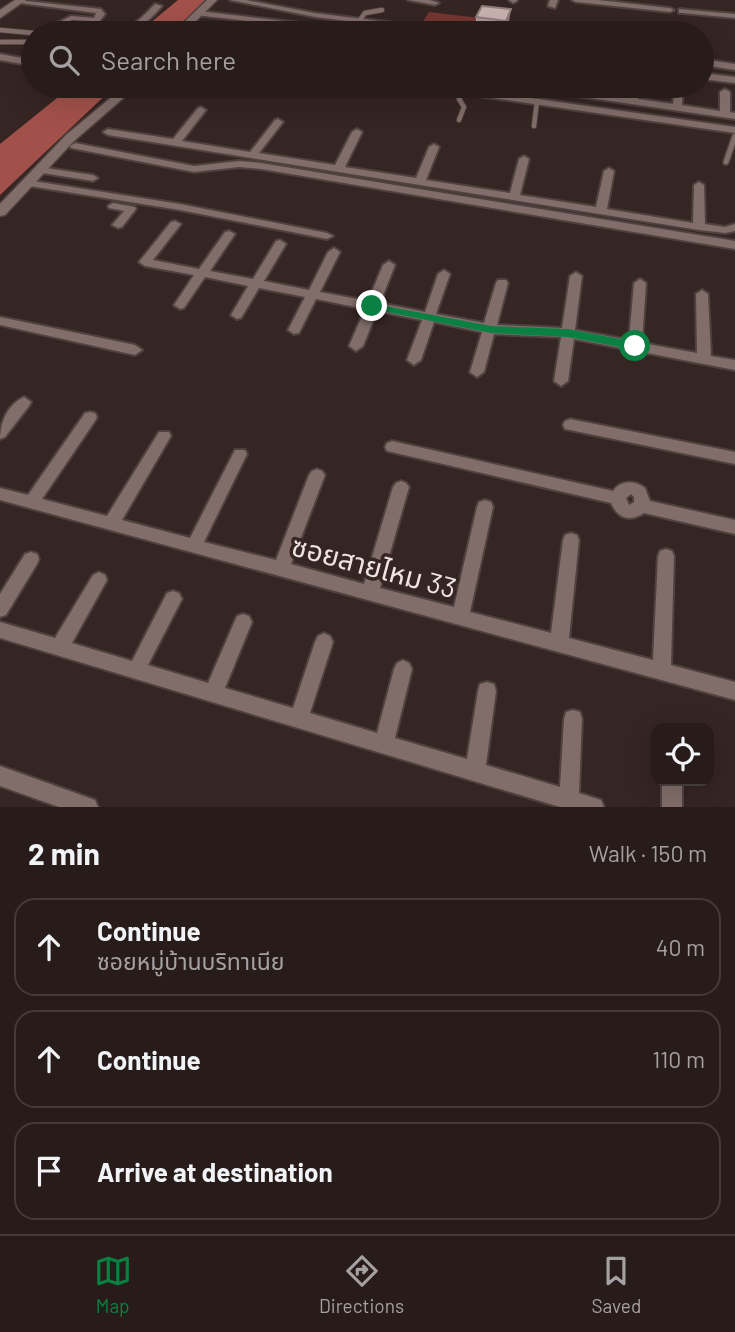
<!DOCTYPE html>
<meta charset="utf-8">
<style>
:root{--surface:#281c1a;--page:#342927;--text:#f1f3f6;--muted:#a5a1a2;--line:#443a39;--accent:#0b8043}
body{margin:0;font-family:Barlow,"Noto Sans Thai",sans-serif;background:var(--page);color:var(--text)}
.controls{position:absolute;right:21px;bottom:21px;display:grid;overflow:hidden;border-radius:14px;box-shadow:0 7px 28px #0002}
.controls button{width:63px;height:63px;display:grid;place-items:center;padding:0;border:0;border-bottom:2px solid var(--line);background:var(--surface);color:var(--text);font:35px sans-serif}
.stop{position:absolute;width:21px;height:21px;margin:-16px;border:5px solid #0b8043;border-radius:50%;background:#fff}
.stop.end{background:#0b8043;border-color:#fff;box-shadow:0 2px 7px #0008}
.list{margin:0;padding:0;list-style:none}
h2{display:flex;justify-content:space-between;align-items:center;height:91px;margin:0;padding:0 28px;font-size:30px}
h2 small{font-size:23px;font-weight:400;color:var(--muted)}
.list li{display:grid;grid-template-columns:46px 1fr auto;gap:21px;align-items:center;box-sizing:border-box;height:98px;margin:0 14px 14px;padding:0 14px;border:2px solid var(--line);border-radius:21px}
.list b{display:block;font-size:26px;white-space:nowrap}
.list p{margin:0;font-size:23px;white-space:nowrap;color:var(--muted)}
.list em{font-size:23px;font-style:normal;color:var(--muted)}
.icon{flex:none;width:38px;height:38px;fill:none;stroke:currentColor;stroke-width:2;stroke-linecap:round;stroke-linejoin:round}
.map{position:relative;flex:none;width:735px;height:807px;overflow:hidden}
.search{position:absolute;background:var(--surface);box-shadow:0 7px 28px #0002;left:21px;right:21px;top:21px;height:77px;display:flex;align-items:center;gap:18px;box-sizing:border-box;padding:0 24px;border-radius:38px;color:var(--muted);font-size:26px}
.sheet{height:427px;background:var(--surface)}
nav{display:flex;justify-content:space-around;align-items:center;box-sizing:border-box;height:98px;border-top:2px solid var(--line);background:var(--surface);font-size:19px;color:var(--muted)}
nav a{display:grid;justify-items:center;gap:4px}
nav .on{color:var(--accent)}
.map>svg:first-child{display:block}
.green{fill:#753631}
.water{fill:#a2514a}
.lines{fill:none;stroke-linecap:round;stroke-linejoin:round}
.lane-far1-casing{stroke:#4f413f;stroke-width:6}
.lane-casing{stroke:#4f413f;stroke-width:8}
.street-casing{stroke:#4f413f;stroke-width:4}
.secondary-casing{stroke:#4f413f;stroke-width:3}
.lane-far1{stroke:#816d6a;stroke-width:4.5}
.lane{stroke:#816d6a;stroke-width:5}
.street{fill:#816d6a;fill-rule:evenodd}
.secondary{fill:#816d6a;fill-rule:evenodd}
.wall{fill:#ac9996}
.shaded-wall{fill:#8c7d7a}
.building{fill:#c8b2af;stroke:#8c7d7a;stroke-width:2}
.route{fill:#0b8043}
.labels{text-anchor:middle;stroke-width:7;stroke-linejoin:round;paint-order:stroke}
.near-street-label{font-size:28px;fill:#efe4e2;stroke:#352523}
</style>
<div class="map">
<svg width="735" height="807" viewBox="0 0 735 807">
<rect width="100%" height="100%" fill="#352523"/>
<polygon class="green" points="429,12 606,33 484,33 421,25"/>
<g class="water">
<polygon points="178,0 207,0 171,33 138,33"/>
<polygon points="72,86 115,86 0,195 0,144"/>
</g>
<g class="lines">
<g class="lane-far1-casing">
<g id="lane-far1">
<polyline points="359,21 365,13 382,10"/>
<polyline points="428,29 435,25 462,29 465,33"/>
<polyline points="0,30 33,33"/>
<polyline points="0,42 33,42"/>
<polyline points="459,120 464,107 459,99 464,91"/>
<polyline points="534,126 537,101"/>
</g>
</g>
<g class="lane-casing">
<polyline id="lane" points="726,162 735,136"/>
</g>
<g class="street-casing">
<g id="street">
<path d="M17,0L101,9L105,14L96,26C125,36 136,24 155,4L162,6C140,32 121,41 88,29L91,21L72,20L59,26L55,24L71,16L94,18L96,13L20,3Z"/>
<polygon points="230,0 246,0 315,13 459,31 463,33 442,33 315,17"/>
<polygon points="408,0 430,0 439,3 435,5"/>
<polygon points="509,0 517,0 517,1 513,3"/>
<polygon points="550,0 558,0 555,8 548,6"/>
<polygon points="572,0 598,0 670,8 674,10 670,12 576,2"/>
<polygon points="679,9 735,14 735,18 682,13 679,13"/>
<polygon points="199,11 369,31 373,33 350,33 196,15 196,11"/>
<polygon points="221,25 228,27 222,33 213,33"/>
<polygon points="0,54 33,60 33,66 0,60"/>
<polygon points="702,59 735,64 735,70 702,65"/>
<polygon points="702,73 735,77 735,83 702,79"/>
<polygon points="161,86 221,89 237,86 252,86 221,95 165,89"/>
<polygon points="426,86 447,86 735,127 735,133 430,89"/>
<polygon points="524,86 545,86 629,98 631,86 639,86 638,99 673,104 675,86 683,86 682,105 720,111 720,92 725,89 730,92 730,112 735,113 735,119 528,89"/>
<polygon points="201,107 206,110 182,141 250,152 275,120 278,119 283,122 259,153 335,165 352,132 357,129 362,132 345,167 416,178 429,147 434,144 439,147 426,180 510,193 519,159 524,156 529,159 520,195 596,207 604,171 609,168 614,171 607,209 693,223 694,185 699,182 704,185 705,224 725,227 735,224 735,231 725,233 699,230 108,135 103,132 108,129 173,139 198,108"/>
<polygon points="75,143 194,166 239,161 261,163 735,241 735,249 261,169 239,167 194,172 71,148 70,146"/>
<polygon points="40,167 93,175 98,178 93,181 36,172 36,168"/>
<polygon points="27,180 180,204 327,233 333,236 327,239 180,210 23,185 22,183"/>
<polygon points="113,203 135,207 136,209 122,227 118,228 112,225 124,211 109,208 108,206"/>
<polygon points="175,221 181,224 153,260 199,269 225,232 229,231 235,234 210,271 253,279 276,241 280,240 286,244 264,281 309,290 328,252 334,248 340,252 320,292 368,301 383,265 389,261 395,265 380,303 425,312 438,274 444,270 450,274 436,314 484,323 496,283 498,280 506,280 508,283 497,325 562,328 570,276 576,272 582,276 575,330 629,340 634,283 640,279 646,283 642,343 697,353 696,294 702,290 708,294 711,356 735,360 735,370 574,339 568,381 561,386 554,381 561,337 494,334 484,372 477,377 470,372 482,332 434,322 421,360 414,365 407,360 422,320 377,311 363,346 356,351 349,346 365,309 316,299 299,333 294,334 288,330 305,297 259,288 241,318 237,319 231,315 248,286 205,277 184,308 180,309 174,305 194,275 145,266 139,262 171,222"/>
<polygon points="0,317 135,345 142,350 135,355 0,325"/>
<path d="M24,397L31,402L29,406L5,437L0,439C0,422 8,404 24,397Z"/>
<polygon points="90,412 95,413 97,417 95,421 42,499 107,516 159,432 169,432 171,436 122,520 190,538 235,450 245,450 247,454 204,542 276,560 309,475 312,471 317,469 322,471 325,475 291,564 364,584 393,487 396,483 401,481 406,483 409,487 380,588 454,607 477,507 479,502 485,500 491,502 493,507 470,612 551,633 563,540 565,535 571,533 577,535 579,540 569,638 653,660 658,556 660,551 666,549 672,551 674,556 671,665 735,682 735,700 0,500 0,488 28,495 85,413"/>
<polygon points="570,419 735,452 735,464 565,429 563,425 565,421"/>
<path d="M392,441L613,491C621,480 634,480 645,488L650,501L735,520V534L644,513C630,522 618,519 611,503L387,451L385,447L387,443ZM631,494L634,497V502L629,505L626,498Z"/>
<polygon points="31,552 37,554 39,559 37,564 6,615 0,617 0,594 25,554"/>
<polygon points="99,572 105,575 107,580 72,643 132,661 167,593 173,591 179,593 182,599 148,665 208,683 237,616 243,614 249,616 252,622 225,688 293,708 315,642 318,636 324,633 330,636 333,642 310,713 377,733 394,669 397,663 403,660 409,663 412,669 395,738 467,759 478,691 480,684 487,682 494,684 496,691 486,765 560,787 564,719 566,712 573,710 580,712 582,719 579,793 601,800 604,807 560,807 0,638 0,622 55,638 93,575"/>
<polygon points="0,766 95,800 98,807 59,807 0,786"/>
<rect x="662" y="781" width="20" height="26"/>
</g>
</g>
<g class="secondary-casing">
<g id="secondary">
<polygon points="15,0 26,0 0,18 0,10"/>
<polygon points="207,0 217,0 184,33 173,33"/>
<polygon points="125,86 137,86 74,141 5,215 0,216 0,204 66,135"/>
</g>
</g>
<use href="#lane-far1" class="lane-far1"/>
<use href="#lane" class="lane"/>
<use href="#street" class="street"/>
<use href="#secondary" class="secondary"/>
</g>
<polygon class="wall" points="482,6 509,22 504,33 475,30 476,17"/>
<polygon class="shaded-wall" points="511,9 509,22 504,33 506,21"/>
<g class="building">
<polygon points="482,6 511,9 506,21 476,17"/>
<polygon points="624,25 648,28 648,33 622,33"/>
</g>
<polygon class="route" points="369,303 491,326 568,329 635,342 640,346 635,350 568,337 491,333 372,309 369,308"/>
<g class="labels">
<g class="near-street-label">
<text transform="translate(374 567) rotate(15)" y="10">ซอยสายไหม 33</text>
</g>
</g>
</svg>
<div class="controls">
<button><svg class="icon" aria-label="locate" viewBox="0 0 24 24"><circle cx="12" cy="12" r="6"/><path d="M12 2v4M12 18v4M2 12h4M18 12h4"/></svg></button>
</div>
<div class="stop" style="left:635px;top:346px"></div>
<div class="stop end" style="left:372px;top:306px"></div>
<div class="search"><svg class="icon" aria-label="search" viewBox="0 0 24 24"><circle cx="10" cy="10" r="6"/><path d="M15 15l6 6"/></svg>Search here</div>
</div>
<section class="sheet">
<h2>2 min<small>Walk · 150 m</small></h2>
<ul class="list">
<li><svg class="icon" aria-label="ahead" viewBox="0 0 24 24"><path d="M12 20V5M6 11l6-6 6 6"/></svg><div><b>Continue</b><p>ซอยหมู่บ้านบริทาเนีย</p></div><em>40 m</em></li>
<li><svg class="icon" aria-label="ahead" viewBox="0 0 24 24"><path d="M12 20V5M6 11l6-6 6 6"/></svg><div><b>Continue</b></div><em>110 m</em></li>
<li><svg class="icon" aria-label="arrive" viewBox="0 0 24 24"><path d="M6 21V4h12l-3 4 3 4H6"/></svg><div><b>Arrive at destination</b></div></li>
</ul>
</section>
<nav>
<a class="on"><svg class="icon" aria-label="map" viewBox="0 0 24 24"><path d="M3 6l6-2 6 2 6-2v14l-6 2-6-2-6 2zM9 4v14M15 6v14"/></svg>Map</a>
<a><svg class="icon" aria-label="directions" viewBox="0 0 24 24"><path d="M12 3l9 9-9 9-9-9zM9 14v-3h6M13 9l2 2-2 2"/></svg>Directions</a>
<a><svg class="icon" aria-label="saved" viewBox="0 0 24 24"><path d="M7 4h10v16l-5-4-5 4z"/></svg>Saved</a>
</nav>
